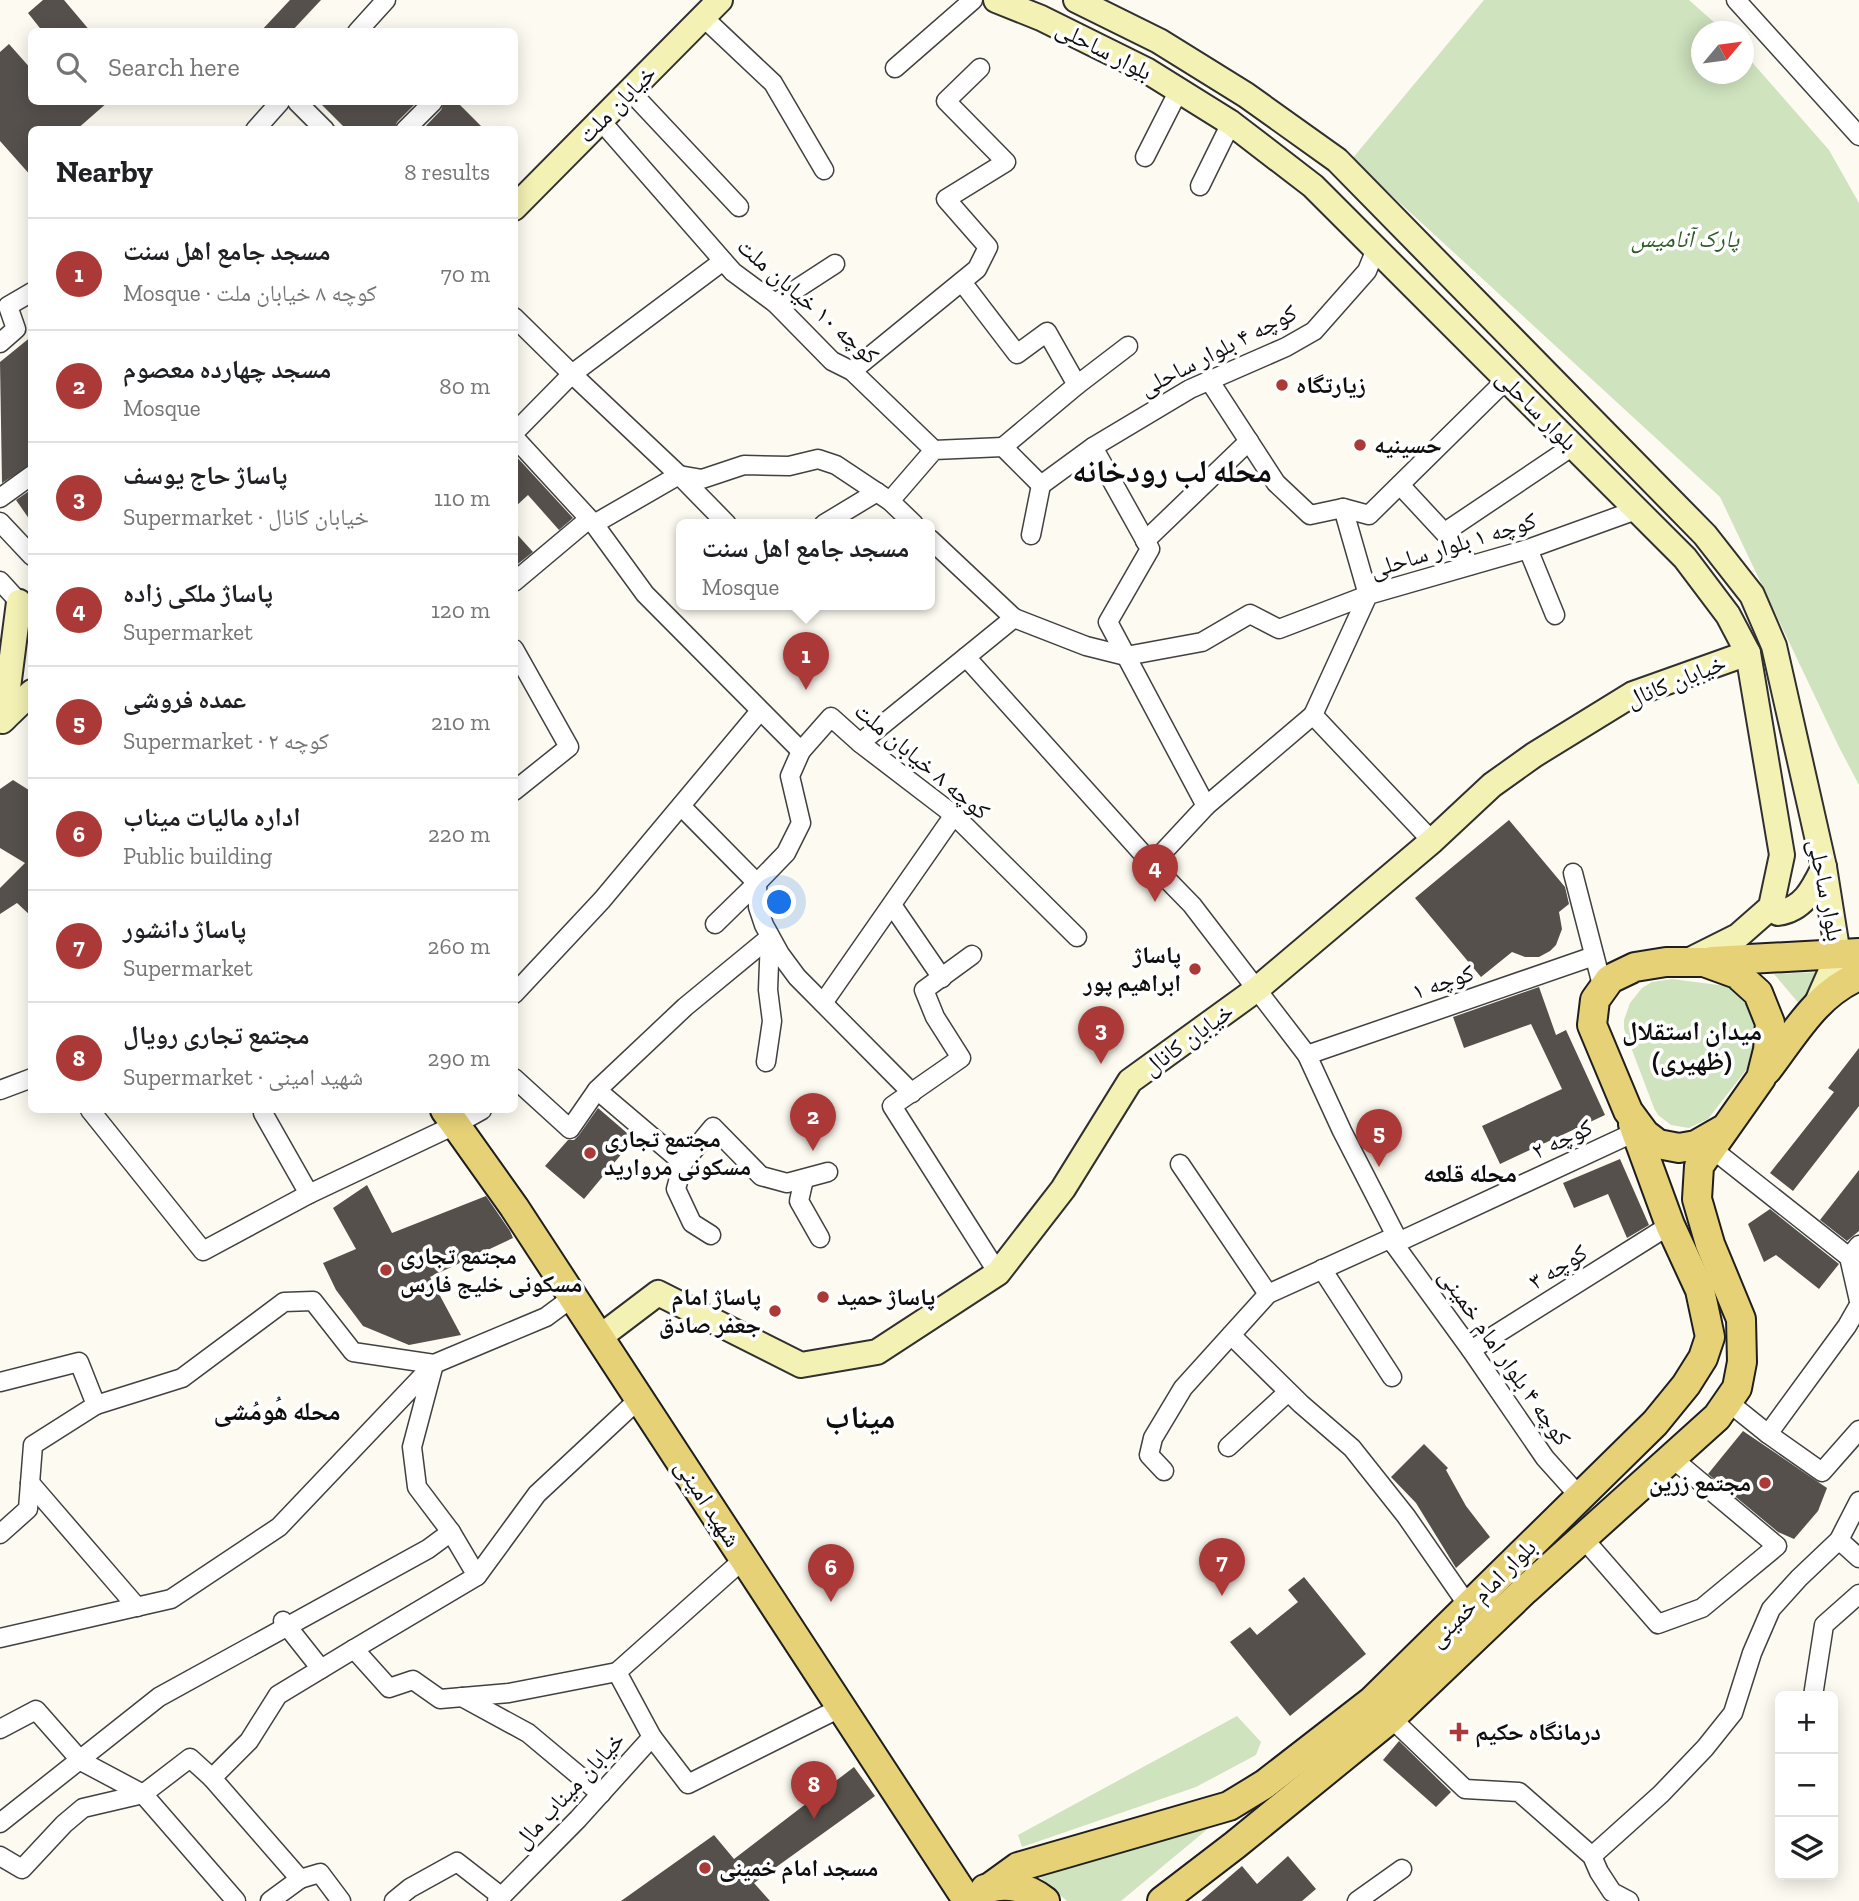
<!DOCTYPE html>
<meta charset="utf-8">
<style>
:root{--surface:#fff;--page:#f2f2f2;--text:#202124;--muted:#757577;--line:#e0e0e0;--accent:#ab3938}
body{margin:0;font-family:"Zilla Slab","Noto Naskh Arabic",serif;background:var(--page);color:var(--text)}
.controls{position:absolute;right:21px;bottom:21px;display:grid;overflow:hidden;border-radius:10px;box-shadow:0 4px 18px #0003}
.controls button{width:63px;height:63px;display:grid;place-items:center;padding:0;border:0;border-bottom:2px solid var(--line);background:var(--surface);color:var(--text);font:35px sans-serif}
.compass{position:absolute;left:1691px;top:21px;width:63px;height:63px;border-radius:50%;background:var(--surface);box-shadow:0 4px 18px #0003;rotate:61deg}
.you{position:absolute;left:780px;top:903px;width:24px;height:24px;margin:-18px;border:5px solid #fff;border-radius:50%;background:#1a73e8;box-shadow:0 0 0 10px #1a73e833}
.badge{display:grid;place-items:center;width:46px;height:46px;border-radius:50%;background:var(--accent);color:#fff;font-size:23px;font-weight:700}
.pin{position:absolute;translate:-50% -58px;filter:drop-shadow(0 2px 4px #0008)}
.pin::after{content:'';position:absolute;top:37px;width:24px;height:21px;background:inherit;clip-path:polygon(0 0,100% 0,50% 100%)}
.popup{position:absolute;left:676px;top:519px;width:259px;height:91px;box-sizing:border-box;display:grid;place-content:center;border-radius:10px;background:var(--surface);filter:drop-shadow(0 2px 5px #0005);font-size:23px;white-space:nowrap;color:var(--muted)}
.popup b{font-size:26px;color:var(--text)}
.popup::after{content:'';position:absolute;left:50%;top:100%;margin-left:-14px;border:14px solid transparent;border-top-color:var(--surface)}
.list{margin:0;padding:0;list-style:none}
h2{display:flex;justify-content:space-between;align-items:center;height:91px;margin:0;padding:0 28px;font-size:30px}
h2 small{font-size:23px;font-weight:400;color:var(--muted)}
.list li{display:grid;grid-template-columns:46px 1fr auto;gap:21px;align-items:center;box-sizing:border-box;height:112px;padding:0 28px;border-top:2px solid var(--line)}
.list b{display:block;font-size:26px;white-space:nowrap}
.list p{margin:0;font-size:23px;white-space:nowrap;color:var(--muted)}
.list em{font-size:23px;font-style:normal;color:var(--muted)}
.icon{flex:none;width:38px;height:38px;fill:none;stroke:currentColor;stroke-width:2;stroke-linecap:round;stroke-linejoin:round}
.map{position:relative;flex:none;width:1859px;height:1901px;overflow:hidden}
.search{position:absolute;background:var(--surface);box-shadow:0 4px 18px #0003;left:28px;top:28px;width:490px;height:77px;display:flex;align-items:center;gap:18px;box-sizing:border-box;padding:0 24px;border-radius:10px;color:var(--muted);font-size:26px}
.panel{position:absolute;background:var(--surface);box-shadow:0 4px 18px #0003;left:28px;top:126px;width:490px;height:987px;border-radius:10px}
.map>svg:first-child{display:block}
.green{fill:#cfe3be}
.building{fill:#55504c}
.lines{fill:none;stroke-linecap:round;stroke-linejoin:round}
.street-casing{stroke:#414141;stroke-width:21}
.secondary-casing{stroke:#303030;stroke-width:28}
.primary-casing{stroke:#1f1f1f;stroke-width:32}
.street{stroke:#fff;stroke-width:18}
.secondary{stroke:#f4f1b4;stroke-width:24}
.primary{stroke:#e6d177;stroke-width:28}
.poi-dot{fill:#ab3938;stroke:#fff;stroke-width:2.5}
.labels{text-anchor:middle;stroke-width:7;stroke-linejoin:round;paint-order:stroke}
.street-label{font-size:24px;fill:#0e0e0e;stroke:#fff}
.park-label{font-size:24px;font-style:italic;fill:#2f5d27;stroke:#fff}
.poi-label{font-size:24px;font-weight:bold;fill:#0e0e0e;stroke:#fff;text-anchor:start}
.neighbourhood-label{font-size:26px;font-weight:bold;fill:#0e0e0e;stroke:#fff}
.district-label{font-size:32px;font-weight:bold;fill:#0e0e0e;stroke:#fff}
</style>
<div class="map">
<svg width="1859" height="1901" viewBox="0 0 1859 1901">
<rect width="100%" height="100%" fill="#fdfbf1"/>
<g class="green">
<polygon points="1484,0 1689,0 1724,31 1702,32 1702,74 1744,74 1744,53 1829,150 1859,203 1859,785 1839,747 1720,497 1352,159"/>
<polygon points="1822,972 1801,1006 1774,974"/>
<polygon points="1672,979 1726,986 1736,990 1758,1013 1757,1056 1708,1119 1689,1128 1671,1125 1658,1115 1654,1108 1624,1029 1624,1020 1630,1003 1642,988 1652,982"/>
<polygon points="1237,1716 1261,1742 1256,1755 1196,1787 1022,1847 1018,1835"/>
<polygon points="1216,1822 1121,1901 1067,1901 1034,1872"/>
</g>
<g class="building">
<polygon points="43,0 64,0 91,32 43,32 28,13"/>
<polygon points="290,0 321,0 291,32 260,32"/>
<polygon points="9,44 32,70 32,102 108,102 76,130 32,130 32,177 0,141 0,52"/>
<polygon points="319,102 417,102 397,122 394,130 347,130"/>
<polygon points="444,102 457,102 485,130 422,130 441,110"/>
<polygon points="32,336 32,464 2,483 0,362"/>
<polygon points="514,454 573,518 559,530 528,495 514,508"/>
<polygon points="32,489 32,523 16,500"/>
<polygon points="514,531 533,552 514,567"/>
<polygon points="13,780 32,792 32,917 17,903 0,914 0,888 25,863 0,848 0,789"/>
<polygon points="1509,820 1565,887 1569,904 1559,912 1562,929 1556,945 1550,951 1539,957 1525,957 1512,952 1481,977 1415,898"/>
<polygon points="1539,987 1556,1035 1566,1030 1605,1115 1500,1164 1482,1126 1562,1089 1531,1024 1464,1048 1453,1017"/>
<polygon points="1859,1048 1859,1106 1793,1191 1770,1173 1834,1092 1828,1088"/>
<polygon points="598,1108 634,1139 584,1199 545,1166 568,1140 574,1140 579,1135"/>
<polygon points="1620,1159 1649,1225 1627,1238 1608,1194 1574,1208 1563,1183"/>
<polygon points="1859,1170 1859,1231 1847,1241 1820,1220"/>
<polygon points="367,1185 392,1233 486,1196 510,1231 513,1238 430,1277 461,1335 409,1345 363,1326 336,1290 323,1263 356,1249 333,1208"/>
<polygon points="1770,1209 1839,1264 1819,1289 1776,1255 1764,1262 1748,1224"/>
<polygon points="1743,1431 1827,1488 1818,1511 1794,1539 1778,1532 1708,1474"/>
<polygon points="1424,1444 1448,1468 1446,1470 1466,1506 1490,1537 1456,1568 1416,1503 1391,1477"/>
<polygon points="1304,1577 1366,1654 1290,1716 1230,1642 1250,1627 1257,1635 1298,1602 1288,1590"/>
<polygon points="1399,1741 1451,1792 1436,1807 1383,1760"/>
<polygon points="854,1767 875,1796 754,1883 770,1901 621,1901 714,1835 734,1859"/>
<polygon points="1288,1856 1316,1889 1302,1901 1201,1901 1242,1866 1257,1884"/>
</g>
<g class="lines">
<g class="street-casing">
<g id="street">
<polyline points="1736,0 1859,136"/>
<polyline points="703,17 773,83 824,170"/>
<polyline points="357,32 386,0"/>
<polyline points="895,68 973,0"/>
<polyline points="630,91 739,207"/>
<polyline points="297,102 325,130"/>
<polyline points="601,121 733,272 775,303 832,361 852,371 934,450"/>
<polyline points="255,130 280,102"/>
<polyline points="405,130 433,102"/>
<polyline points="1145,157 1179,90"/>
<polyline points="1200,186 1231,123"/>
<polyline points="962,282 1017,354 1047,332 1077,385 1003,447"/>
<polyline points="775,303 835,264"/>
<polyline points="514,317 572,374 514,433"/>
<polyline points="0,343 16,329 8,306 32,292"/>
<polyline points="852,371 977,269 988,247 946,199 1006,162 946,101 980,68"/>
<polyline points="1077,385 1128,346"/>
<polyline points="514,437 594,524 645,594 801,751 831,717 860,743 954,815 1077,937"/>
<polyline points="1093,447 1190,389 1286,347 1314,331 1367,271 1376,249"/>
<polyline points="679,475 702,479 744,465 789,466 818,459 836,465 890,501"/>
<polyline points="679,475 727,524"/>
<polyline points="1400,485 1453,542 1471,565"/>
<polyline points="0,498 32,475"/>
<polyline points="1343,508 1369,515 1507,379"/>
<polyline points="0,522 32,556"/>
<polyline points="594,524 679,475 572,374 723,261"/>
<polyline points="824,524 877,492"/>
<polyline points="914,524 890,501 934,450 1003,447 1041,485 1093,447 1150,549 1108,622 1206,806 1313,715 1432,841"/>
<polyline points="1445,532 1573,446"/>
<polyline points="1031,535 1041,485"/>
<polyline points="930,539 1014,618 966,657 1152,864 1192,905 1307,1055 1342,1131 1396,1236 1394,1244"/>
<polyline points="1145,541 1249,441"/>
<polyline points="1528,549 1555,615"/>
<polyline points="0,581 32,616"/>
<polyline points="514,582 589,519"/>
<polyline points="1014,618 1086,646 1126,656 1202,642 1250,614 1279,629 1368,595 1343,508 1310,515 1276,483 1209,380"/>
<polyline points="514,649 569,747 514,791"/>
<polyline points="1313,715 1368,595 1528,549 1636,510"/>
<polyline points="860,743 966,657"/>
<polyline points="681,806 757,883 786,853 801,823 790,776 801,751"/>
<polyline points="1152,864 1206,806"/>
<polyline points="1573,873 1603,989"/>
<polyline points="757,883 758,907 764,925 780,954 797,977 912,1093"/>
<polyline points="892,905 942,978"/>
<polyline points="715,924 757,883"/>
<polyline points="972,955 924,990 935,1017 961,1058 892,1106 998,1273"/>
<polyline points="514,994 602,900 760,711"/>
<polyline points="823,1003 954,815"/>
<polyline points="1307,1055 1594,956"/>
<polyline points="766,1062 772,1021 768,990 770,937"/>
<polyline points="514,1078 570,1129 597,1090 683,1163"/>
<polyline points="0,1090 32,1078"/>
<polyline points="597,1090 685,1007 770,937"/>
<polyline points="90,1110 203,1251 309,1194 457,1124 482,1110"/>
<polyline points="263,1113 309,1194"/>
<polyline points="1711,1148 1859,1265"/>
<polyline points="1180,1164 1268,1294"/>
<polyline points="804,1179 799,1201 820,1238"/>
<polyline points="711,1235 692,1223 676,1189 683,1163 713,1127 761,1176 787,1183 828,1172"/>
<polyline points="1394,1244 1471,1350 1545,1458 1580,1497"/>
<polyline points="1394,1244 1635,1132"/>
<polyline points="1859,1245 1849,1257 1859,1301"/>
<polyline points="1322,1269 1392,1377"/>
<polyline points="1231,1335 1301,1404 1352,1448 1406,1516 1469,1607"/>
<polyline points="1471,1350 1670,1225"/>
<polyline points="0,1382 79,1362 96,1405 182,1378 284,1302 313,1301 353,1352 434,1364 546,1317 573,1297"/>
<polyline points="1727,1401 1768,1434 1847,1326 1859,1305"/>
<polyline points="1768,1434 1822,1472 1859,1430"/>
<polyline points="1228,1447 1288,1392"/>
<polyline points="1164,1471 1149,1455 1153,1438 1183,1388 1268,1294 1396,1236"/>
<polyline points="30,1483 137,1607"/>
<polyline points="0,1534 28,1509 33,1445 96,1405"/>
<polyline points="1583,1538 1658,1624 1702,1608 1777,1546 1672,1458"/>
<polyline points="1839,1540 1859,1558"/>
<polyline points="283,1621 321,1669"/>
<polyline points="0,1638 171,1599 279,1527 434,1364 412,1447 417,1487 451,1532 477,1576"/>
<polyline points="617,1672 509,1693 440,1699 413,1680 389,1688 354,1649 477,1576 537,1494 640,1398"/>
<polyline points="1813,1696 1824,1625 1859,1594"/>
<polyline points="462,1697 528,1733 601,1794"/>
<polyline points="1391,1718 1465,1789 1519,1792 1592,1856 1599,1872 1612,1892 1629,1901"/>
<polyline points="0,1729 36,1710 81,1761 143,1794 236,1901"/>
<polyline points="652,1737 688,1784 842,1707"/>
<polyline points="0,1823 159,1697 428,1549 451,1532"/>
<polyline points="0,1856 22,1869 64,1824 83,1808 143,1794 190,1758 212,1778"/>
<polyline points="1592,1856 1661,1794 1705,1748 1733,1713 1752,1653 1771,1609 1799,1578 1839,1540 1859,1501"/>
<polyline points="270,1901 300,1879"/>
<polyline points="341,1901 320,1873 300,1879 212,1778 249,1741 278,1695 354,1649"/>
<polyline points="394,1901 410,1888 457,1862 502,1897"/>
<polyline points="497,1901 578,1819 652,1737 617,1672 745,1558"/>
<polyline points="1357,1901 1402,1869"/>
</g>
</g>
<g class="secondary-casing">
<g id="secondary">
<polyline points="996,0 1041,18 1146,70 1231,123 1313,186 1685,558 1728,615 1748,653 1782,855 1771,907 1738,936 1688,961"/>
<polyline points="1076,0 1159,41 1246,95 1337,160 1705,535 1752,595 1774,646 1824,867 1838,955 1816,1005"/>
<polyline points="514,208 720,0"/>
<polyline points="4,719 19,602"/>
<polyline points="2,721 32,692"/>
<path d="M1771,907L1778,913C1804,909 1813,889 1824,867"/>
<polyline points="600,1337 658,1293 801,1365 877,1352 998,1273 1063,1189 1130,1081 1257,989 1432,841 1492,785 1534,755 1633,694 1748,653"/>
</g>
</g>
<g class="primary-casing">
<g id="primary">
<polyline points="1712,961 1859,953"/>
<path d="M1767,1070C1794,1035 1816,994 1859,976"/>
<polyline points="445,1110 514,1207 967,1900"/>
<polyline points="989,1888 1018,1867 1229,1806 1265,1784 1372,1701 1655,1423 1686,1385 1703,1358 1710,1337 1700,1290 1670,1225 1633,1124"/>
<path d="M985,1889C1008,1882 1027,1887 1045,1901"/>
<polyline points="1162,1901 1235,1845 1391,1718 1525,1590 1717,1417 1737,1388 1742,1362 1741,1319 1710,1244 1697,1199 1699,1166 1761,1078 1768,1050 1770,1023 1758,993 1737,974 1704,962 1666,962 1635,967 1610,979 1595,1000 1592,1025 1628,1111 1645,1134 1658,1144 1679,1148 1696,1145 1724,1129"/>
</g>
</g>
<use href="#street" class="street"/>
<use href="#secondary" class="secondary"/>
<use href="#primary" class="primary"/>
</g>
<g class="poi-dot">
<circle cx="1282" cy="385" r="7"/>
<circle cx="1360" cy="445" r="7"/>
<circle cx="1195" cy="969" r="7"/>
<circle cx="590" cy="1153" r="7"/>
<circle cx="386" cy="1270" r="7"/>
<circle cx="823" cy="1297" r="7"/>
<circle cx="775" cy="1311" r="7"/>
<circle cx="1765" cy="1483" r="7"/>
<path d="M1455.5 1721.5h7v7h7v7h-7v7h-7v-7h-7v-7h7z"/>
<circle cx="705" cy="1868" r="7"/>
</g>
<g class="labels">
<g class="street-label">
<text transform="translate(1104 50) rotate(27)" y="8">بلوار ساحلی</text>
<text transform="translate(617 104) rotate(-45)" y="8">خیابان ملت</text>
<text transform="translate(808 301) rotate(41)" y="8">کوچه ۱۰ خیابان ملت</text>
<text transform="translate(1218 350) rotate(-27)" y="8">کوچه ۴ بلوار ساحلی</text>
<text transform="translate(1537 410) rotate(45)" y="8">بلوار ساحلی</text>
<text transform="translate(1453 545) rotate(-17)" y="8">کوچه ۱ بلوار ساحلی</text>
<text transform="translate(1676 681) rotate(-22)" y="8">خیابان کانال</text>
<text transform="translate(922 761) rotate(40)" y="8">کوچه ۸ خیابان ملت</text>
<text transform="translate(1826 890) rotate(79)" y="8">بلوار ساحلی</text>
<text transform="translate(1443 982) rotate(-19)" y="8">کوچه ۱</text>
<text transform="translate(1188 1039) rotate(-36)" y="8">خیابان کانال</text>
<text transform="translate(1562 1139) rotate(-25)" y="8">کوچه ۲</text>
<text transform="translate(1558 1267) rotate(-32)" y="8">کوچه ۳</text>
<text transform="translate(1505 1357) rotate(55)" y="8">کوچه ۴ بلوار امام خمینی</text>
<text transform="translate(708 1503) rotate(57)" y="8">شهید امینی</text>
<text transform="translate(1482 1593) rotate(-45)" y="8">بلوار امام خمینی</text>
<text transform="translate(569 1790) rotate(-47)" y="8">خیابان میناب مال</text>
</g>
<g class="park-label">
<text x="1685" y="247">پارک آنامیس</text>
</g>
<g class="poi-label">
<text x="1296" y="393">زیارتگاه</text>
<text x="1374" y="453">حسینیه</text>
<text x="1181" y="963" text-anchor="end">پاساژ<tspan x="1181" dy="28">ابراهیم پور</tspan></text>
<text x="604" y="1147">مجتمع تجاری<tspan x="604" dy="28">مسکونی مروارید</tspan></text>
<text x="400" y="1264">مجتمع تجاری<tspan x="400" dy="28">مسکونی خلیج فارس</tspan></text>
<text x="761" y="1305" text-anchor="end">پاساژ امام<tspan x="761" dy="28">جعفر صادق</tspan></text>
<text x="837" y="1305">پاساژ حمید</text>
<text x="1751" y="1491" text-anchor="end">مجتمع زرین</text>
<text x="1475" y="1740">درمانگاه حکیم</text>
<text x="719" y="1876">مسجد امام خمینی</text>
</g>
<g class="neighbourhood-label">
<text x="1692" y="1040">میدان استقلال<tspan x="1692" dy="30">(ظهیری)</tspan></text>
<text x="1470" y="1182">محله قلعه</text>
<text x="277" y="1420">محله هُومُشی</text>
</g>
<g class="district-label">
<text x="1172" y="482">محله لب رودخانه</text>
<text x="860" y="1428">میناب</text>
</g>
</g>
</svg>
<div class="controls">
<button>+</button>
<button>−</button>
<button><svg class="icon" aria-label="layers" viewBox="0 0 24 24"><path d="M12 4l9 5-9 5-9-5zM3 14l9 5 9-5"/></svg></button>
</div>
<svg class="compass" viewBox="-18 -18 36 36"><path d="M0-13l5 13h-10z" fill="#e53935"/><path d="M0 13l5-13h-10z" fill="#757577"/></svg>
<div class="you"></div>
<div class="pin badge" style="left:806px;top:690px">1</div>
<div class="popup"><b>مسجد جامع اهل سنت</b>Mosque</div>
<div class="pin badge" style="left:813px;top:1151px">2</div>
<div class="pin badge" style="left:1101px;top:1064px">3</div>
<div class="pin badge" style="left:1155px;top:902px">4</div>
<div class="pin badge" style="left:1379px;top:1167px">5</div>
<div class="pin badge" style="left:831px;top:1602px">6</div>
<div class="pin badge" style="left:1222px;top:1596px">7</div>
<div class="pin badge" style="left:814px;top:1819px">8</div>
<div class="search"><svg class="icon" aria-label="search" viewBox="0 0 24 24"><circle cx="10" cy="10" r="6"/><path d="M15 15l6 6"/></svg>Search here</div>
<section class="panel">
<h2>Nearby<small>8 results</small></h2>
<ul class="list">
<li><span class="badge">1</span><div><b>مسجد جامع اهل سنت</b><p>Mosque · کوچه ۸ خیابان ملت</p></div><em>70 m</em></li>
<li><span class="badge">2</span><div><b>مسجد چهارده معصوم</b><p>Mosque</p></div><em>80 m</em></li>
<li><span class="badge">3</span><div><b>پاساژ حاج یوسف</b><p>Supermarket · خیابان کانال</p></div><em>110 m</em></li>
<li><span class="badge">4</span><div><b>پاساژ ملکی زاده</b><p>Supermarket</p></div><em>120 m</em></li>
<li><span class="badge">5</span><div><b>عمده فروشی</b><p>Supermarket · کوچه ۲</p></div><em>210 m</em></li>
<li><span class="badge">6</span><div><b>اداره مالیات میناب</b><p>Public building</p></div><em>220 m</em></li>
<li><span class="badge">7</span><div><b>پاساژ دانشور</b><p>Supermarket</p></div><em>260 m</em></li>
<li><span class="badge">8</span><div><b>مجتمع تجاری رویال</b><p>Supermarket · شهید امینی</p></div><em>290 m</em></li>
</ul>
</section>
</div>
